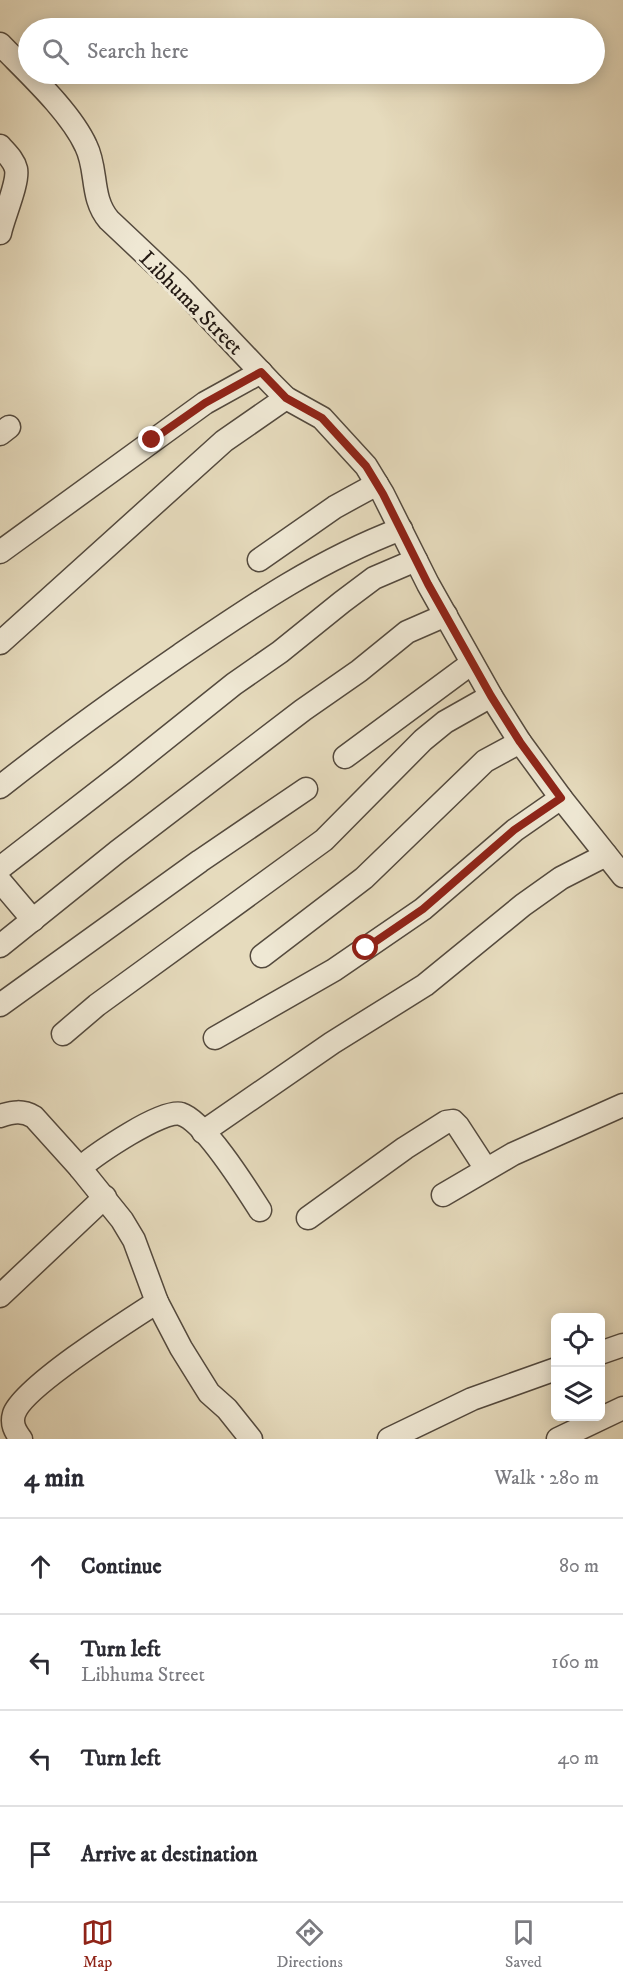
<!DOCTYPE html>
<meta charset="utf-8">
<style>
:root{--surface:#fff;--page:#f2f2f3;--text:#2b2b33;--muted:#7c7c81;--line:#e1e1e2;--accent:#8f2418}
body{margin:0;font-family:"IM FELL DW Pica",serif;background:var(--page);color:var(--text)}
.controls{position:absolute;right:18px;bottom:18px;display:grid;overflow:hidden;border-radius:9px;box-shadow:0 3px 15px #0003}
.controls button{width:54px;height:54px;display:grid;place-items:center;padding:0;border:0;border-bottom:2px solid var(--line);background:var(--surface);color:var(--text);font:30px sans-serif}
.stop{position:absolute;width:18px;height:18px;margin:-14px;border:4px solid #8f2418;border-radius:50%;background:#fff}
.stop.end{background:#8f2418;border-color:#fff;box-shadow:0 2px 6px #0008}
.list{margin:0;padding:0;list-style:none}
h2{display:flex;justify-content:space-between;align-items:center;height:78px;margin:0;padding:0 24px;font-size:26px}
h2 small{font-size:20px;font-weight:400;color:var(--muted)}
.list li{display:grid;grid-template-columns:39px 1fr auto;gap:18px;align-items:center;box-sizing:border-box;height:96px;padding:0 24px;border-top:2px solid var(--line)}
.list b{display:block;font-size:22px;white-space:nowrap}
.list p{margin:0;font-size:20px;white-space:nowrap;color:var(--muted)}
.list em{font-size:20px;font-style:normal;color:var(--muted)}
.icon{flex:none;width:33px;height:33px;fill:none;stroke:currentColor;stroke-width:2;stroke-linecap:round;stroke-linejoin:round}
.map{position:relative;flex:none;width:623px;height:1439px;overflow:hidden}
.search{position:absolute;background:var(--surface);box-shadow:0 3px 15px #0003;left:18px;right:18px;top:18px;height:66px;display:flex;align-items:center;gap:15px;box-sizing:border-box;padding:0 21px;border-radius:33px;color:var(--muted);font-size:22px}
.sheet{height:462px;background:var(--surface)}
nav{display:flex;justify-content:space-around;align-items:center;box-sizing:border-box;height:84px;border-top:2px solid var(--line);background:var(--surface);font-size:16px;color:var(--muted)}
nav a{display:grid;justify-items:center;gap:3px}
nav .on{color:var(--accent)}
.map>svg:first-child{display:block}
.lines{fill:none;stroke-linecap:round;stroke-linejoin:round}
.minor-casing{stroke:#544a3e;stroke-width:25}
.minor{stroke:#efe8d4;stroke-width:22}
.route{stroke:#8f2418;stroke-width:8}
.labels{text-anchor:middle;stroke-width:6;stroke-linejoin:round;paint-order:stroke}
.street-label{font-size:22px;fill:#231913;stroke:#efe8d4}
</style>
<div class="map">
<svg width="623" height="1439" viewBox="0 0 623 1439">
<rect width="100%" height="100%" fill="#e6dbbd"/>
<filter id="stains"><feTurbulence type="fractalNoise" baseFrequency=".00333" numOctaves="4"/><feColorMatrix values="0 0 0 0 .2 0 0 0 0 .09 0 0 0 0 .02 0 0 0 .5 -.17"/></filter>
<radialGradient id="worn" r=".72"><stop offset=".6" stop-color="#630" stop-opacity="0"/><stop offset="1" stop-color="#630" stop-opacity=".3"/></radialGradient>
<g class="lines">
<g class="minor-casing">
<g id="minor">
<path d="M0,44C27,72 70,111 86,146C98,170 90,198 109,220L179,286L272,384L286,398L322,418L366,466L383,494L428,584L491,696L520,742L561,798L623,876"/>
<path d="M0,146C6,153 14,160 16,169C19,182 3,218 0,233"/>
<polyline points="0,434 9,427"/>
<polyline points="0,552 205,403 261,372"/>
<polyline points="259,560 335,507 377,484"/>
<polyline points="0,643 224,441 286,398"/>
<polyline points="345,757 472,663"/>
<path d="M0,787C58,741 119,697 180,655C252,606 319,560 401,529"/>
<polyline points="0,868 124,772 234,684 280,652 342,602 374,578 416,560"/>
<polyline points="0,881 33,920"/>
<polyline points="0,946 117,852 303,710 359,671 407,632 446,615"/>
<polyline points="262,956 364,878 485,761 520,742"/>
<polyline points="0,1005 200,861 306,789"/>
<polyline points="63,1034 97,1005 324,840 423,740 445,722 491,696"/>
<polyline points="215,1038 334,970 423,909 515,830 561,798"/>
<path d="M0,1116C13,1112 22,1110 34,1117L80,1168L122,1220L134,1240L157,1302L181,1348L209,1393L227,1409L251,1439"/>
<polyline points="203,1132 332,1043 425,985 523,905 561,878 606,855"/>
<path d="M80,1168C95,1155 163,1108 181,1114C204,1121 246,1188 260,1210"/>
<polyline points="443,1195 513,1154 623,1105"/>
<polyline points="308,1218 405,1148 446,1122 453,1121 458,1126 486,1169"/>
<polyline points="0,1296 105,1197"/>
<polyline points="600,1353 623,1345"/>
<path d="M21,1439C15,1431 11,1424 14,1414C22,1388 129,1320 157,1302"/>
<polyline points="389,1439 472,1399 556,1369"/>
<polyline points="558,1439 623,1408"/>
</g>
</g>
<use href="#minor" class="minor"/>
</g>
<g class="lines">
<polyline class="route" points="152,440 205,403 261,372 286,398 322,418 366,466 383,494 428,584 491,696 520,742 561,798 514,830 423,909 366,948"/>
</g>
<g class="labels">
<g class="street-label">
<text transform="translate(192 302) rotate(45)" y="8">Libhuma Street</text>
</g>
</g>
<rect width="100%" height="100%" filter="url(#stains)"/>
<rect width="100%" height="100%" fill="url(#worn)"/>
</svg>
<div class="controls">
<button><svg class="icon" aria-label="locate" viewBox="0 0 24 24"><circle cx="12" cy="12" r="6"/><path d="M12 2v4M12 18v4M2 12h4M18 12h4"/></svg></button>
<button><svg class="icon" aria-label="layers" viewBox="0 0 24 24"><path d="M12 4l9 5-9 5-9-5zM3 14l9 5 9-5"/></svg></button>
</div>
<div class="stop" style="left:366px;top:948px"></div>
<div class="stop end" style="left:152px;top:440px"></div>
<div class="search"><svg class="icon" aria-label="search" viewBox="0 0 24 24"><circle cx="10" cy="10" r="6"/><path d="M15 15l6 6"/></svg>Search here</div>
</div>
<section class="sheet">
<h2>4 min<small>Walk · 280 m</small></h2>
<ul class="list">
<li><svg class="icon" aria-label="ahead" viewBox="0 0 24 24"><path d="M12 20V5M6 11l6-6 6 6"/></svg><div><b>Continue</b></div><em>80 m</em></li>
<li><svg class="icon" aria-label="left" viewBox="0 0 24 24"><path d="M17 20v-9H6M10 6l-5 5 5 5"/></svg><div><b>Turn left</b><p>Libhuma Street</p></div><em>160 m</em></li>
<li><svg class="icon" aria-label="left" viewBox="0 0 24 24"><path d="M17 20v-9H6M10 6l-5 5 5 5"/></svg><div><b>Turn left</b></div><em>40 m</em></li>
<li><svg class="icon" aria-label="arrive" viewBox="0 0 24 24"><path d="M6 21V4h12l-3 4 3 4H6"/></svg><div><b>Arrive at destination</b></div></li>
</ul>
</section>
<nav>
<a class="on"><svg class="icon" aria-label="map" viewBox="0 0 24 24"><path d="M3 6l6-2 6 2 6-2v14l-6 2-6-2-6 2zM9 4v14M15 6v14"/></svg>Map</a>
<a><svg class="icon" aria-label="directions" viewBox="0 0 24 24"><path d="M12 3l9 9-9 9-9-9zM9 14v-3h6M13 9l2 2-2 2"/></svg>Directions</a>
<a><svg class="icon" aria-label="saved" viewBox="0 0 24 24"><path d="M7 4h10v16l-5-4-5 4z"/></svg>Saved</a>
</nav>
